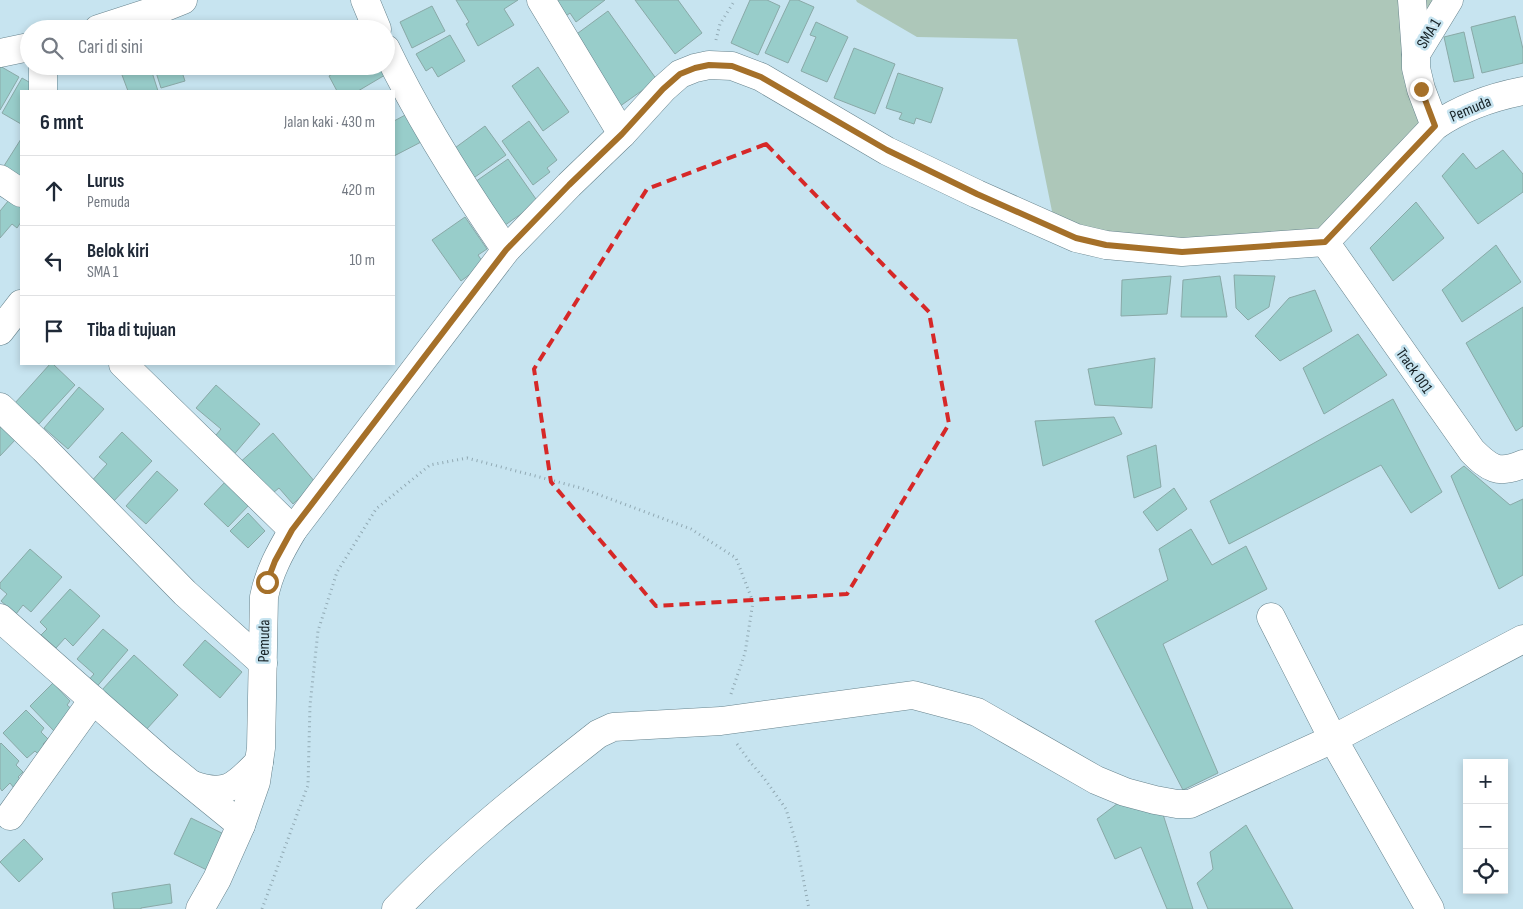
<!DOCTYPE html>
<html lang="id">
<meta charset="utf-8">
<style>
:root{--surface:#fff;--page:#f2f2f3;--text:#1f2937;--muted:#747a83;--line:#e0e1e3}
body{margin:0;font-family:"Sofia Sans Condensed",sans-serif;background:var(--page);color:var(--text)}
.controls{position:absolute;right:15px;bottom:15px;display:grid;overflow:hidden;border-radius:0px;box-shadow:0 2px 8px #0003}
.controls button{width:45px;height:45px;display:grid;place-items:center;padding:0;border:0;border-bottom:1px solid var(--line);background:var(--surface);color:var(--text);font:25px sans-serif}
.stop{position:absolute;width:15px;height:15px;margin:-11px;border:4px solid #a57029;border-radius:50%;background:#fff}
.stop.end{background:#a57029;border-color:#fff;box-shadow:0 1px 5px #0008}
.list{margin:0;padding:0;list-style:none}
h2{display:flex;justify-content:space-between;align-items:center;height:65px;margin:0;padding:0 20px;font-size:21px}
h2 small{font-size:16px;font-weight:400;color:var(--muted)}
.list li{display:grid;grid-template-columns:32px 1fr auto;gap:15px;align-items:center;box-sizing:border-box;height:70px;padding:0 20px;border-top:1px solid var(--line)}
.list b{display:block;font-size:19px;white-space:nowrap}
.list p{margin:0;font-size:16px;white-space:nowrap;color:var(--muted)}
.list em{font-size:16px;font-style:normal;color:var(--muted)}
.icon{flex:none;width:28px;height:28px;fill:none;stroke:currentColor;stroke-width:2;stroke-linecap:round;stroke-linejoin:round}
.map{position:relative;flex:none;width:1523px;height:909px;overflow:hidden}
.search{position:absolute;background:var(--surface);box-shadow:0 2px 8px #0003;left:20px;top:20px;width:375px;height:55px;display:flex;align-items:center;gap:12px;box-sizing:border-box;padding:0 18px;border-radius:28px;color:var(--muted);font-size:19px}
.panel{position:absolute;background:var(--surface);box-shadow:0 2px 8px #0003;left:20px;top:90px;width:375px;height:275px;border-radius:0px}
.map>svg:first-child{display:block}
.green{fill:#adc7b9}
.building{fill:#98cdca;stroke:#89a9a7}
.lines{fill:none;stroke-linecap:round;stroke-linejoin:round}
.minor-casing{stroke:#67838d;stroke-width:29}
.path{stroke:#91a9b3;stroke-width:3;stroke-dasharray:1 4;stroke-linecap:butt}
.minor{stroke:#fff;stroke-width:28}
.route{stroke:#a57029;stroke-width:6}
.marked{fill:none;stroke:#d62828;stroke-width:4;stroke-dasharray:10 6;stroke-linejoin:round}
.labels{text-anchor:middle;stroke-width:5;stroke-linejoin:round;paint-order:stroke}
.street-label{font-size:16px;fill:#152024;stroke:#c7e4f0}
</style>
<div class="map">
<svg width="1523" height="909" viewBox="0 0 1523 909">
<rect width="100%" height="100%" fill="#c7e4f0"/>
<polygon class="green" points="856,0 1442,0 1410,56 1429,125 1321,238 1164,247 1054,221 1017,39 917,37 857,2"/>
<g class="building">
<polygon points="456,0 518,0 504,9 514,25 478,46 466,24 469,22"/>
<polygon points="554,0 605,0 576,22 570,13 566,16"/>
<polygon points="635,0 678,0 702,33 675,54"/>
<polygon points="750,0 767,0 780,6 758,55 731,43"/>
<polygon points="790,0 798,0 814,7 788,63 765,53"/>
<polygon points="432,6 445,31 412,48 400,22"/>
<polygon points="608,11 657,80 616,109 574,36"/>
<polygon points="1515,16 1523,49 1523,63 1482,73 1471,27"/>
<polygon points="816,22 848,37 827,82 801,71 816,37 810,35"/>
<polygon points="1464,32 1474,78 1454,82 1444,37"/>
<polygon points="450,35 465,61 438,77 432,67 426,71 416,54"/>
<polygon points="854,48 895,64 875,114 834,98"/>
<polygon points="0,66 19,77 0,110"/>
<polygon points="122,66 150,66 158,91 128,91 119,67"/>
<polygon points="154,66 180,66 185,81 161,88"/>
<polygon points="346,66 380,66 385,75 358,91 337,91 329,76"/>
<polygon points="538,67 569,112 543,131 512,86"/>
<polygon points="898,73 943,88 931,123 916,118 914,124 899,119 902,113 886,108"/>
<polygon points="22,78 41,89 39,91 21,91 21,124 2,113"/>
<polygon points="409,113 423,141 394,156 394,121"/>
<polygon points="529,121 557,160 547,168 550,172 533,185 502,141"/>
<polygon points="485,126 506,155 468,182 448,153"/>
<polygon points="21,139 21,181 2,169"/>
<polygon points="1503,150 1523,174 1523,192 1478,224 1442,176 1463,153 1476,169"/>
<polygon points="508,159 538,202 501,228 472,184"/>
<polygon points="13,195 21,201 21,222 17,228 12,224 0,238 0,211"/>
<polygon points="1416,202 1444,238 1393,281 1370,248"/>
<polygon points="465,217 487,249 478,255 488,270 473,280 469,275 461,281 432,240"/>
<polygon points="1496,245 1521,282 1462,322 1442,290"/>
<polygon points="1234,275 1275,276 1269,307 1248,320 1236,308"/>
<polygon points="1171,276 1167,314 1121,316 1122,280"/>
<polygon points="1220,276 1227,317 1181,317 1183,280"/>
<polygon points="1315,290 1332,331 1280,361 1255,336 1289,298"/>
<polygon points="1523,307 1523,426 1516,431 1466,343"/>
<polygon points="1358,334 1387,375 1324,414 1303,368"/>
<polygon points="1155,358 1152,408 1095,405 1088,369"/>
<polygon points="50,364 53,364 75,385 39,424 15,403"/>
<polygon points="216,385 260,424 231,458 211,441 221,429 196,408"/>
<polygon points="79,387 104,409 68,449 44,428"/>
<polygon points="1393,399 1442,492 1411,513 1381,465 1229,544 1210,501"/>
<polygon points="1114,417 1122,434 1043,466 1035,421"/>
<polygon points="0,424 16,439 0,456"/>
<polygon points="122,432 152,461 111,504 89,484 107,464 99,457"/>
<polygon points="273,433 316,483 293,504 279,488 268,497 238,464"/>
<polygon points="1156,445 1161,487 1134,498 1127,456"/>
<polygon points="1464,466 1510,505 1523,499 1523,575 1499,589 1451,476"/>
<polygon points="157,471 178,490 146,524 126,506"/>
<polygon points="226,481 250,504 228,527 204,504"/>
<polygon points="1174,488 1187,509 1157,531 1143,512"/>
<polygon points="248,513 265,531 248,548 230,531"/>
<polygon points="1191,529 1212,565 1246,546 1267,589 1163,644 1218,773 1183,790 1095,621 1168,580 1159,549"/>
<polygon points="30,549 62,577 31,612 23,605 16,614 1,601 7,594 0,588 0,583"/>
<polygon points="70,589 100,616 73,646 65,638 56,648 41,635 47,629 40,622"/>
<polygon points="103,629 128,650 94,690 86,683 94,674 77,659"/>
<polygon points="205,640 242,672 220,698 183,665"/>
<polygon points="134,655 178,695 145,731 101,691"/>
<polygon points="53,683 70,701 67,705 75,712 54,731 30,706"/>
<polygon points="26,710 44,728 41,732 48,739 43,744 46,748 39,755 35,751 27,758 3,733"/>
<polygon points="1,743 19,761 16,765 23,772 18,777 21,780 14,788 10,783 2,791 0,788 0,744"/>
<polygon points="1122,800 1161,808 1193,909 1167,909 1141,847 1115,859 1097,819"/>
<polygon points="191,818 228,836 211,872 174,854"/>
<polygon points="1246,825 1293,909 1208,909 1197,883 1213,869 1210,852"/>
<polygon points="24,839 43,859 19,882 0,862"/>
<polygon points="170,884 172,903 141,908 141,909 114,909 112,893"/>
</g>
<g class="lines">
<g class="minor-casing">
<g id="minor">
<polyline points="365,0 377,29"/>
<polyline points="541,0 622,134"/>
<polyline points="1412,0 1416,54"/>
<polyline points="98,29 163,8 183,0"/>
<path d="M386,49C420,120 462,186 506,250"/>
<polyline points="0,53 29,47"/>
<polyline points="43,91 43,66"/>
<polyline points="1435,126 1421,89 1416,68 1416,54 1449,0"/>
<polyline points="0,179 21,193"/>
<path d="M1325,242L1472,451C1489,468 1498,475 1523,464"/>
<polyline points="0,331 21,304"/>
<polyline points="123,364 293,530"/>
<polyline points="0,407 44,449 185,593 263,663"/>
<polyline points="1271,617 1333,739 1430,909"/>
<polyline points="0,618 160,759 241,825"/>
<path d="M193,785C228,797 236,785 259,762"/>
<polyline points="10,816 93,700"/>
<path d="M200,909L217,879L241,825L256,782L261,748L264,597C269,572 280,552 293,530L506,250L569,185L622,134L663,89L680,74L695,68L709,65L732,66L761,77L887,151L977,194L1076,238L1106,245L1182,252L1325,242L1435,126C1461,108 1492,97 1523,91"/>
<path d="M396,909C458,844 528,789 598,734L613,727L721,721L913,695L977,712L1096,780L1125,792L1155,800L1177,804H1190L1333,739L1523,639"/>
</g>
</g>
<g class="path">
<polyline points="716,40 720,24 735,0"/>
<polyline points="737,744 750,762 764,778 786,809 797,846 809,909"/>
<polyline points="262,909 308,785 310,705 318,631 337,572 376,509 430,465 467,458 581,488 691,529 736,558 753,602 745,653 731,694"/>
</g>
<use href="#minor" class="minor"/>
</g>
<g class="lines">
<polyline class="route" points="267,582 275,561 292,530 506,250 569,185 622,134 663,89 680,74 695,68 709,65 732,66 761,77 887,150 977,194 1076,238 1106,245 1182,252 1325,242 1435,126 1421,89"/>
</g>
<path class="marked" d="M766,144L929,312L949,424L847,594L656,606L551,482L534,369L647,189Z"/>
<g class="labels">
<g class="street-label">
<text transform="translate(1428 33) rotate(-59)" y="6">SMA 1</text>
<text transform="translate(1470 108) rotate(-23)" y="6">Pemuda</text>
<text transform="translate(1415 370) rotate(55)" y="6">Track 001</text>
<text transform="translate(263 641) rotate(-89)" y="6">Pemuda</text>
</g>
</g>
</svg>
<div class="controls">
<button>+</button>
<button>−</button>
<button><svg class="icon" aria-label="locate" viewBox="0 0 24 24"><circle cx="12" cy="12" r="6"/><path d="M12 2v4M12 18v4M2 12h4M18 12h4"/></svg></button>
</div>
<div class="stop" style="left:267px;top:582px"></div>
<div class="stop end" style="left:1421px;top:89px"></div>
<div class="search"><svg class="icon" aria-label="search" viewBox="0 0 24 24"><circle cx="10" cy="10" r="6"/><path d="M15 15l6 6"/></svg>Cari di sini</div>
<section class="panel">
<h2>6 mnt<small>Jalan kaki · 430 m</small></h2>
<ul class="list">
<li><svg class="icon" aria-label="ahead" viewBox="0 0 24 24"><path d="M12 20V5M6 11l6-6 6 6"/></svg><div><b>Lurus</b><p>Pemuda</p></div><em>420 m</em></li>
<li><svg class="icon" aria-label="left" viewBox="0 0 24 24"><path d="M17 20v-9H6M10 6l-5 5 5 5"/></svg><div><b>Belok kiri</b><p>SMA 1</p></div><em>10 m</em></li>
<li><svg class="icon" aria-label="arrive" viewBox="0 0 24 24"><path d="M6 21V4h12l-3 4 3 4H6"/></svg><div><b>Tiba di tujuan</b></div></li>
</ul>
</section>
</div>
